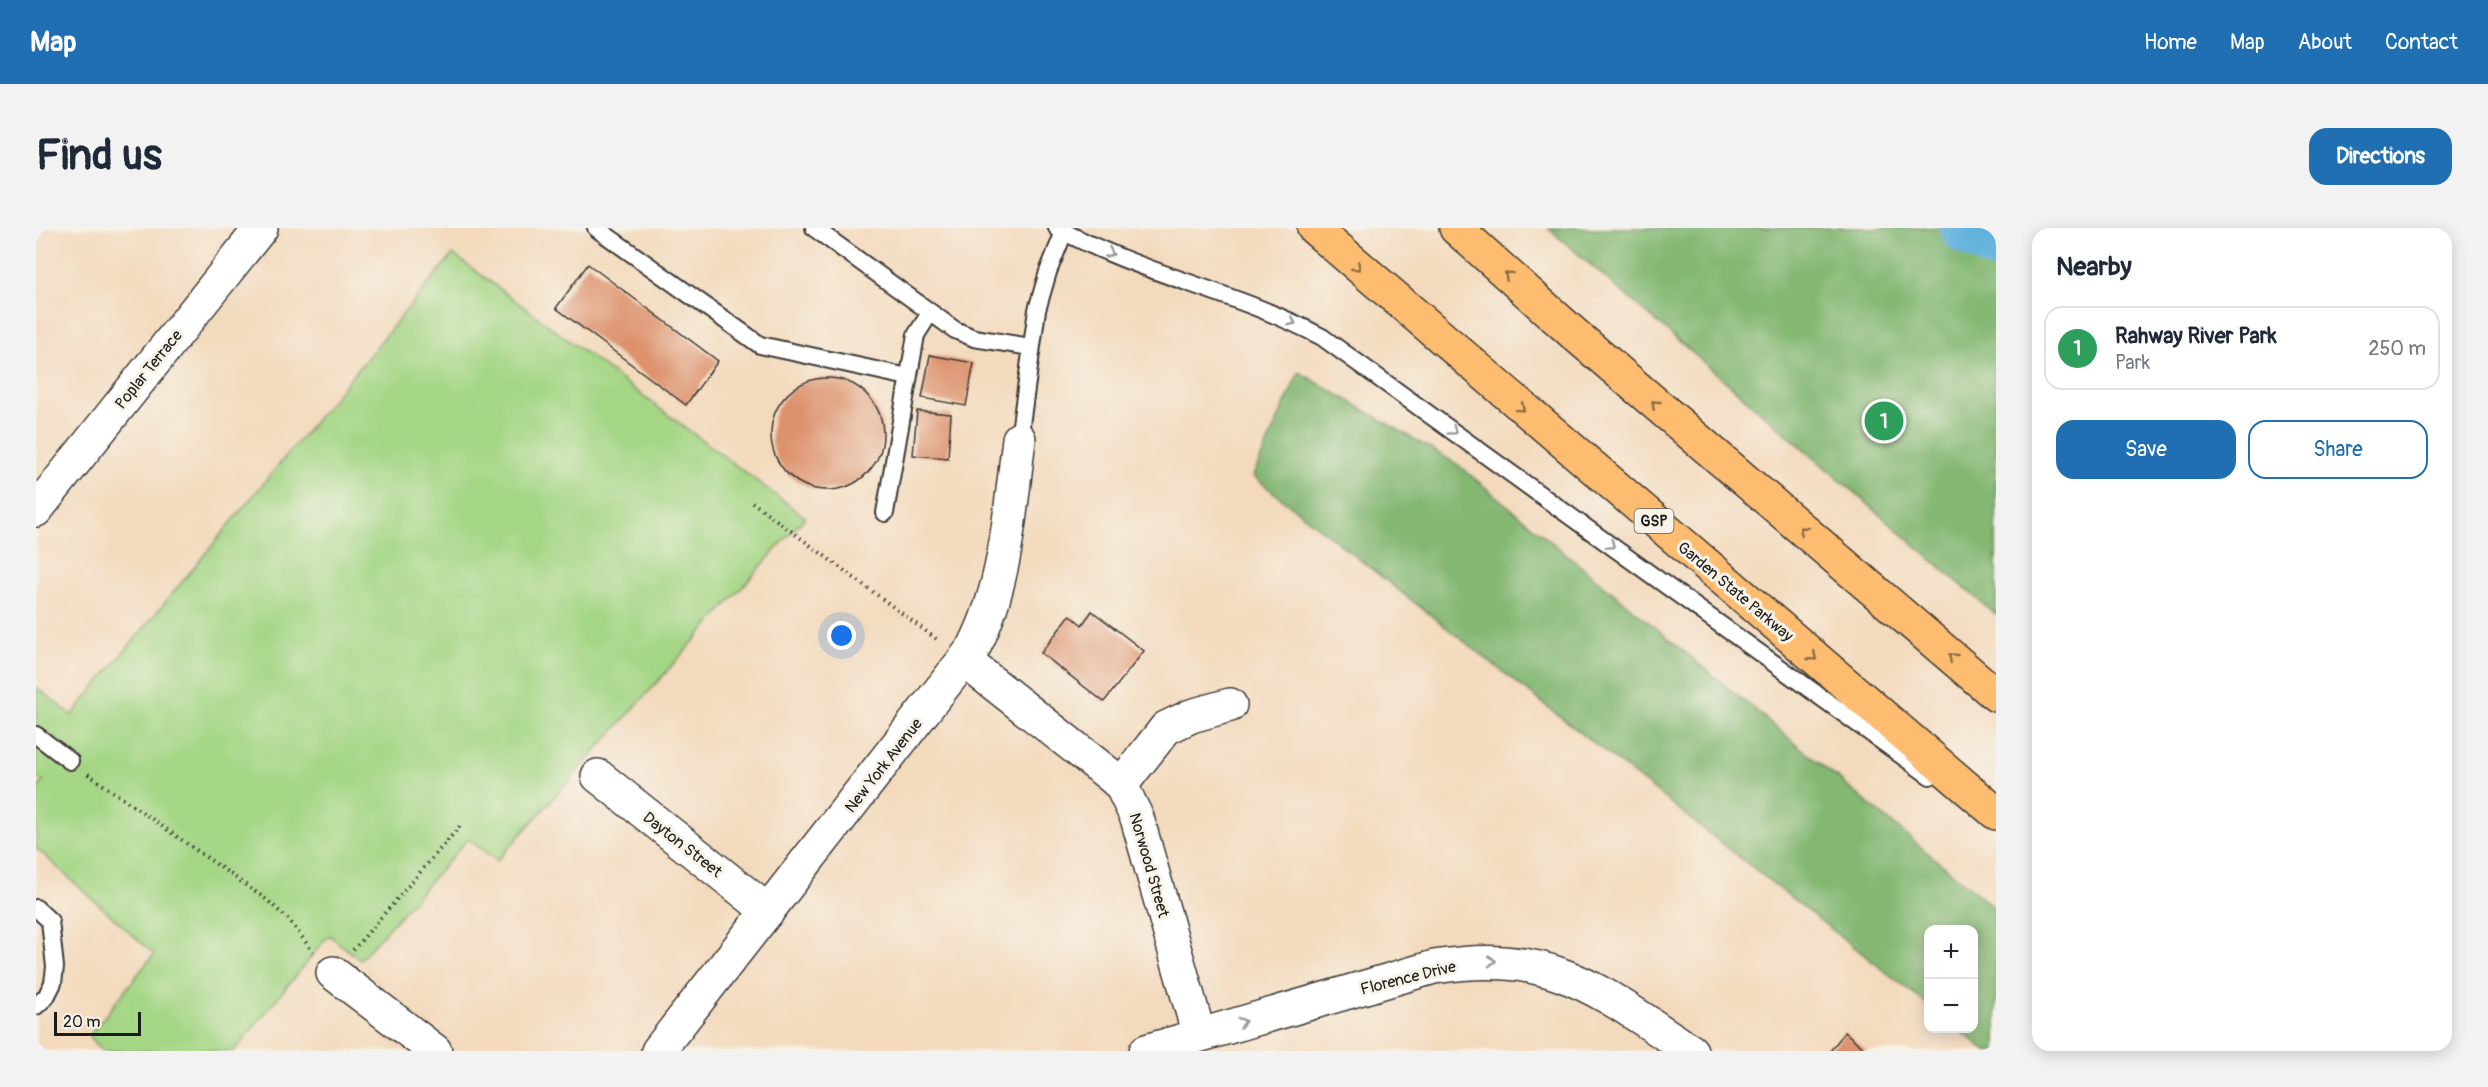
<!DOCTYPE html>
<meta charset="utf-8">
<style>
:root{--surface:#fff;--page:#f2f2f3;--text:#1f2937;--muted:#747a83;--line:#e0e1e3;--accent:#1f6fb2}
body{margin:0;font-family:Pangolin,sans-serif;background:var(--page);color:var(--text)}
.controls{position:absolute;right:18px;bottom:18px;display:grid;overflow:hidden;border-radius:12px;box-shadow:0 3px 15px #0003}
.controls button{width:54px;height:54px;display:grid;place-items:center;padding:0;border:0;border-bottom:2px solid var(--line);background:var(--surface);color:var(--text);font:30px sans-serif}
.scale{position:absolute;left:18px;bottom:15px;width:87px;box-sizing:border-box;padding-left:6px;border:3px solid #1c1c1c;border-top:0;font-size:16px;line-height:21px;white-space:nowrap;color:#1c1c1c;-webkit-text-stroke:4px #f7f3e8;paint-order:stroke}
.you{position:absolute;left:806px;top:408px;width:21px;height:21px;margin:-15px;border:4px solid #fff;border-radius:50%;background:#1a73e8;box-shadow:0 0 0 9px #1a73e833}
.badge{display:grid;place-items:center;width:39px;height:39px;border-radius:50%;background:var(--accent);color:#fff;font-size:20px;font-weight:700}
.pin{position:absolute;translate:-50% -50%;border:3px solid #fff;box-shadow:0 2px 6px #0006}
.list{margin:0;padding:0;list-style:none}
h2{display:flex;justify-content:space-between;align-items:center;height:78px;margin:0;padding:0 24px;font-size:26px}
h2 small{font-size:20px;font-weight:400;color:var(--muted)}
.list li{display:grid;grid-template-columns:39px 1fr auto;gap:18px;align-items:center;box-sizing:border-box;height:84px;margin:0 12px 12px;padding:0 12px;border:2px solid var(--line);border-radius:18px}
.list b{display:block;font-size:22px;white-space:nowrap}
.list p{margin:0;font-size:20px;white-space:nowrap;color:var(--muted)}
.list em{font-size:20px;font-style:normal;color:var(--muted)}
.actions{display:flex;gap:12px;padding:18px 24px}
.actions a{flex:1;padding:14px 0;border:2px solid var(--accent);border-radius:18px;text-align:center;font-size:21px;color:var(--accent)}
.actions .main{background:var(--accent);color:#fff}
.map{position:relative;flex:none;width:1960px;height:823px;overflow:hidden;border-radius:18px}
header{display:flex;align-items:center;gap:36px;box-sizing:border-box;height:84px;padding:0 30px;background:var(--accent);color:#fff}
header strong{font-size:28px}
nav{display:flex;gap:33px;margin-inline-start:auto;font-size:21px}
.intro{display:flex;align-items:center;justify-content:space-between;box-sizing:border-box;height:144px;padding:0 36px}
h1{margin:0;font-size:42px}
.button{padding:15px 27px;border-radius:18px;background:var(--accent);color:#fff;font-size:21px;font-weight:700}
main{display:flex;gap:36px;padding:0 36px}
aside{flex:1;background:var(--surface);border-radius:18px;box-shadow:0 3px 15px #0003}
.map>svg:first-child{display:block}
.green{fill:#a4d685;stroke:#607950;stroke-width:1.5}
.forest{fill:#83b772;stroke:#506a47;stroke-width:1.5}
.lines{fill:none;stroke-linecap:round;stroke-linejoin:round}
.river{stroke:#63b2de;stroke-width:52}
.building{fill:#dd916c}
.service-casing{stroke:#3c3834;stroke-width:20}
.minor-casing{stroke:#3c3834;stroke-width:36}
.motorway-casing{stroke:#3c3834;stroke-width:36}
.path{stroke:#3c3834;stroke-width:4;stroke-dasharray:1.5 4.5;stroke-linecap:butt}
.service{stroke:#fff;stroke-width:16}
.minor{stroke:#fff;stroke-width:33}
.motorway{stroke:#fdbc6f;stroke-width:33}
.oneway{stroke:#999}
.oneway2{stroke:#8c6c46}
.labels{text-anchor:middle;stroke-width:6;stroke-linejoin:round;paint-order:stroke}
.shield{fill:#f7f3e8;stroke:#5e5c59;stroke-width:1.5}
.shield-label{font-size:15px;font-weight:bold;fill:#1c1c1c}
.street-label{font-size:16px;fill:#1c1c1c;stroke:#f7f3e8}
</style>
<header>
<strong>Map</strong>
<nav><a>Home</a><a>Map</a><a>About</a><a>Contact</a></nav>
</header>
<div class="intro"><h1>Find us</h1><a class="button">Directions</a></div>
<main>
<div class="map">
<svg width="1960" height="823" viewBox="0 0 1960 823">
<rect width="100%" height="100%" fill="#f7f3e8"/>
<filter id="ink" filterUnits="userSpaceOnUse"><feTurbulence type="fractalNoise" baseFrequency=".0167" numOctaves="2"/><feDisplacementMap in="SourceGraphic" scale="12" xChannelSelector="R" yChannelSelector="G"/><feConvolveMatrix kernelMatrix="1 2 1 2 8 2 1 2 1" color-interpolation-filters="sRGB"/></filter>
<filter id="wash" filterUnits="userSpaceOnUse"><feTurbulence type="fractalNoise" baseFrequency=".008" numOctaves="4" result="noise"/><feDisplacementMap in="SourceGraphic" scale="24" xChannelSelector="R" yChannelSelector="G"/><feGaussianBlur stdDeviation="1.35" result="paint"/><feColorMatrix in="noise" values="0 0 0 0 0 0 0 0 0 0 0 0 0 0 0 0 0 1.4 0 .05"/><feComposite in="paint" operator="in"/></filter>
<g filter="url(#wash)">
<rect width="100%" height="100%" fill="#f3dabd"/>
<polygon class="green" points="417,26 769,289 461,633 432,611 324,732 293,707 198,823 67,823 53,808 118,726 0,620 0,562 7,554 0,548 0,459 36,487"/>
<g class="forest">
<polygon points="1512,0 1960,0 1960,387"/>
<polygon points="1263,144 1421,236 1960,681 1960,823 1951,823 1922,801 1938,800 1938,702 1892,702 1892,777 1217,248"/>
</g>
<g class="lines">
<polyline class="river" points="1930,0 1960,16"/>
</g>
<g id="blocks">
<g class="building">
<polygon points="552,36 682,133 650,177 520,80"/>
<polygon points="894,127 938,135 930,178 886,170"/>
<circle cx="791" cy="206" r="56"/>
<polygon points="881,183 915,186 912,230 877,227"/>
<polygon points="1056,383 1108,423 1068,474 1005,425 1034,387 1046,397"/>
<polygon points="1809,804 1831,823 1794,823"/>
</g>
</g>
</g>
<g filter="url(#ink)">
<use href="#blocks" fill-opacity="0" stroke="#3c3834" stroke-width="1.5"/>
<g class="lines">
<g class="service-casing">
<g id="service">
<polyline points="560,0 724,117 872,149"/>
<polyline points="778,0 919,102 938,110 995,119"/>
<path d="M1021,0C1105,46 1201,64 1286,109L1894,548"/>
<polyline points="983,211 1001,82 1012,44 1028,4"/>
<polyline points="849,285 880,107 894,85"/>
<polyline points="0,507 34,533"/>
<polyline points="0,680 14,693 19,739 17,755 10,769 0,778"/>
</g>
</g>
<g class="minor-casing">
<g id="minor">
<polyline points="0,282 225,0"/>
<polyline points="929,433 1075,548 1085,557 1101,590 1163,807"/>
<polyline points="562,548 732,683"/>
<polyline points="1085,557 1130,500 1155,488 1194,477"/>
<polyline points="297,745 399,823"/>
<path d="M622,823L938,419C971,355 974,281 983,211"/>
<path d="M1110,823L1398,739C1517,720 1561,762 1655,823"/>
</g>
</g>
<g class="motorway-casing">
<g id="motorway">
<polyline points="1278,0 1960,585"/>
<polyline points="1420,0 1537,105 1960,467"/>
</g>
</g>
<g class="path">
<polyline points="716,274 903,413"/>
<polyline points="52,546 231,672 254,693 277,724"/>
<polyline points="317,722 424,598"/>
</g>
<use href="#service" class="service"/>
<use href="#minor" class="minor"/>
<use href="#motorway" class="motorway"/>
</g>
<defs><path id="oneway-chevron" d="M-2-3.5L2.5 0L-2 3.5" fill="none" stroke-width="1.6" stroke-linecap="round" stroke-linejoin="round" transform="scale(1.5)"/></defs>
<g class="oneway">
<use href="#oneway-chevron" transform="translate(1074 25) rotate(24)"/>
<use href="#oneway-chevron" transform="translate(1256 94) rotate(25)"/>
<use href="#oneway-chevron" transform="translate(1417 203) rotate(36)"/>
<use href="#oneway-chevron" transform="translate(1575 317) rotate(36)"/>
<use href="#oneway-chevron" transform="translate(1456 733)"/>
<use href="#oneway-chevron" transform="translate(1206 794) rotate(-16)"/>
</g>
<g class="oneway2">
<use href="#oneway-chevron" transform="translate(1321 39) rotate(41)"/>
<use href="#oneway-chevron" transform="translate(1472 47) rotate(-138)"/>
<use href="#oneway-chevron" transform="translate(1619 176) rotate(-139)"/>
<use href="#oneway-chevron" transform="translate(1485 180) rotate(40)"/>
<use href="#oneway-chevron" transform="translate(1767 302) rotate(-139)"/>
<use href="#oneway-chevron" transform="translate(1777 429) rotate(40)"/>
<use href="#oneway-chevron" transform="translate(1916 429) rotate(-139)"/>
</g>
</g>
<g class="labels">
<rect class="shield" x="1598.5" y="281" width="39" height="24" rx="4.5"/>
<g class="shield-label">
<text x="1618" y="298">GSP</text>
</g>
<g class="street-label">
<text transform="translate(112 141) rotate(-51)" y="6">Poplar Terrace</text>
<text transform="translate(1700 363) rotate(40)" y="6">Garden State Parkway</text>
<text transform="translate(847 537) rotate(-52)" y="6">New York Avenue</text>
<text transform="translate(647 616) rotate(38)" y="6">Dayton Street</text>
<text transform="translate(1114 637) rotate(74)" y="6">Norwood Street</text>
<text transform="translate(1372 749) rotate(-14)" y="6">Florence Drive</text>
</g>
</g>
</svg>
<div class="controls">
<button>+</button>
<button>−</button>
</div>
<div class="scale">20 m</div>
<div class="you"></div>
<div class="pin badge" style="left:1848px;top:193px;background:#2e9e5b">1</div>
</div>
<aside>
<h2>Nearby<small></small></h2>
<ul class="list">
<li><span class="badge" style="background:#2e9e5b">1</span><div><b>Rahway River Park</b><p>Park</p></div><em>250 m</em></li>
</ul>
<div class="actions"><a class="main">Save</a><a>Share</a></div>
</aside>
</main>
